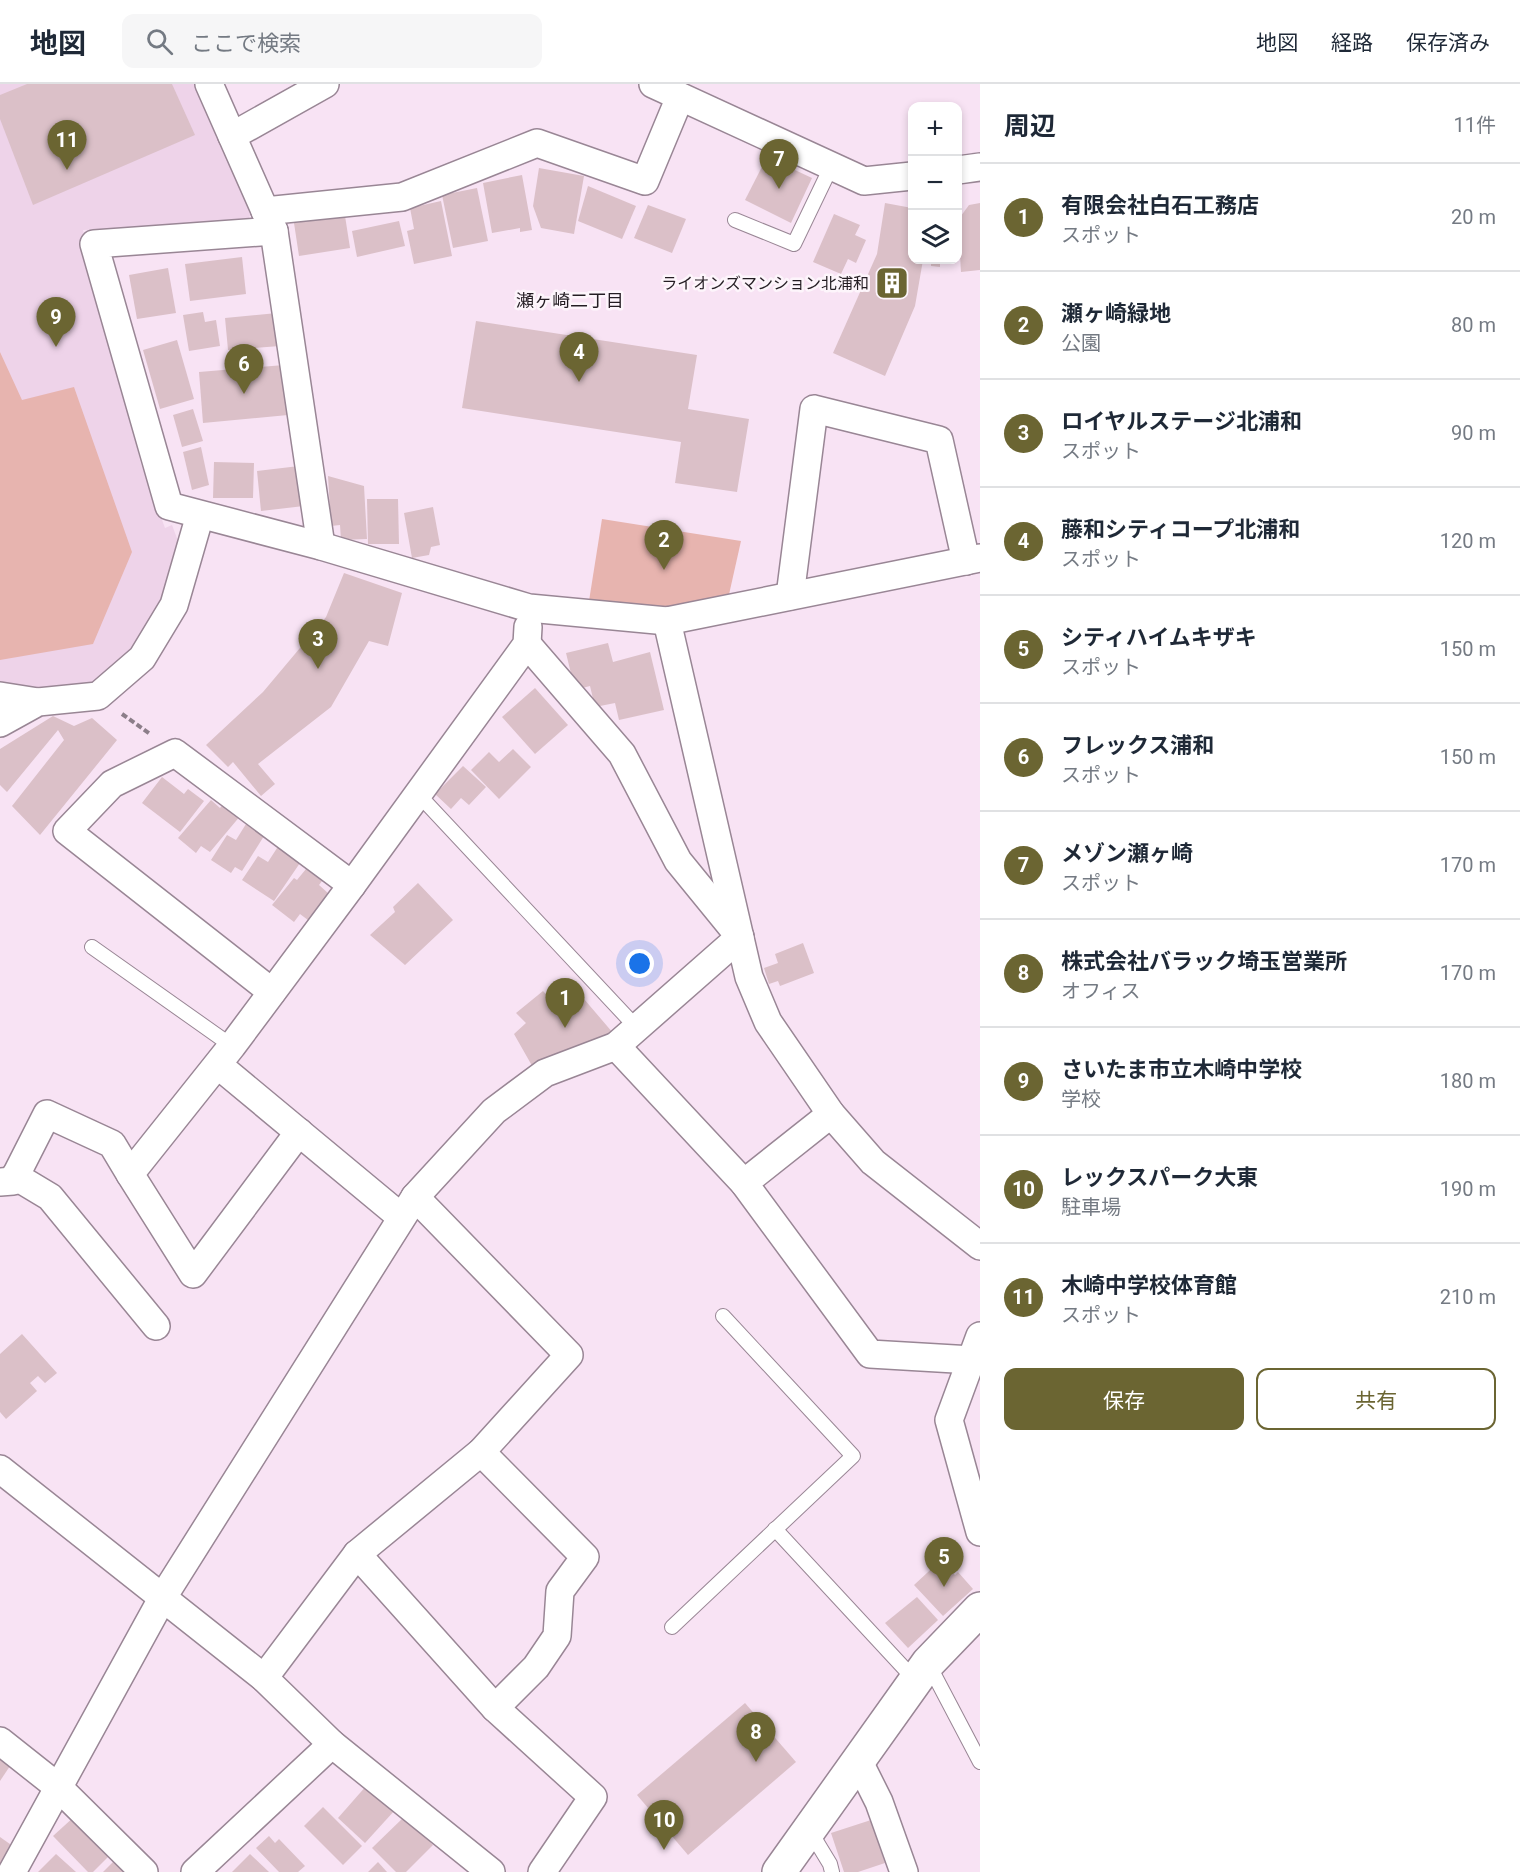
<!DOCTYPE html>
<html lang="ja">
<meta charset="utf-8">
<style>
:root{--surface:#fff;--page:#f6f6f7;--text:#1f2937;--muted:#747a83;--line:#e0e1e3;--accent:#6b6532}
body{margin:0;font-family:Roboto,"Noto Sans JP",sans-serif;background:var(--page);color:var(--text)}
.controls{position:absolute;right:18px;top:18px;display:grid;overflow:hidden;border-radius:12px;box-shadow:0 3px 9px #0003}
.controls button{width:54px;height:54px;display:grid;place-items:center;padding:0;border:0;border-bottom:2px solid var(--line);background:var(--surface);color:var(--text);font:30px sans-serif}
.you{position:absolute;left:640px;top:880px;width:21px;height:21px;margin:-15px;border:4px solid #fff;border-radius:50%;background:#1a73e8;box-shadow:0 0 0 9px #1a73e833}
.badge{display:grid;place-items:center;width:39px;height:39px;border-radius:50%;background:var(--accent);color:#fff;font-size:20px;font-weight:700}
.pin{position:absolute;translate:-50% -50px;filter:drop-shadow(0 2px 3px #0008)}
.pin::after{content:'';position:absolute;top:32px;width:21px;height:18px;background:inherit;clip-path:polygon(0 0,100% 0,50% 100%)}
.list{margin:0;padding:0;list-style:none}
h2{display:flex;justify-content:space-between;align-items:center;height:78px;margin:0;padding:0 24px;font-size:26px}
h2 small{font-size:20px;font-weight:400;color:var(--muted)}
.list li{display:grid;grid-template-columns:39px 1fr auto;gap:18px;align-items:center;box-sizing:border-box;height:108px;padding:0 24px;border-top:2px solid var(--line)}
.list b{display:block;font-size:22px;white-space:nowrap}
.list p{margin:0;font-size:20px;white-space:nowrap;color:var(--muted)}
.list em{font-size:20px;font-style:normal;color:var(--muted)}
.actions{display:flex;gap:12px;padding:18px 24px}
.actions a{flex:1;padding:14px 0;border:2px solid var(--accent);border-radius:12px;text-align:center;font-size:21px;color:var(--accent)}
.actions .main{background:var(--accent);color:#fff}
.icon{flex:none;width:33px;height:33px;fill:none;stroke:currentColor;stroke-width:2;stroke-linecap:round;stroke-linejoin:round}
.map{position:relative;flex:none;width:980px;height:1788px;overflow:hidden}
header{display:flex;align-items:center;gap:36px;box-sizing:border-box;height:84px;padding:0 30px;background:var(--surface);border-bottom:2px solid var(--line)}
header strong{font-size:28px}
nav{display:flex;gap:33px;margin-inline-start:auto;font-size:21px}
.search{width:420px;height:54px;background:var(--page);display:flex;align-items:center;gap:15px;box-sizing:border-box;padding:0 21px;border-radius:12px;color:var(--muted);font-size:22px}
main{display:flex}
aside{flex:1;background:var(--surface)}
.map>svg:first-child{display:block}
.built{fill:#eed3e9}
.green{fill:#e7b4af}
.building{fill:#dbc0c8}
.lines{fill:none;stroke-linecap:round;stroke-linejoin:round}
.lane-casing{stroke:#998695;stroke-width:16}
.street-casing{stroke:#998695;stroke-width:30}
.secondary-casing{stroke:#998695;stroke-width:36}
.path{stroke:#8c7e89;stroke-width:4;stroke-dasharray:6 3;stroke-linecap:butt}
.lane{stroke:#fff;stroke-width:14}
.street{stroke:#fff;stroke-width:27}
.secondary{stroke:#fff;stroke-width:33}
.labels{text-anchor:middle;stroke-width:5;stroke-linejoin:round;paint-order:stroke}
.poi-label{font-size:16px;fill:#241d23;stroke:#fdf5fb;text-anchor:end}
.neighbourhood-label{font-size:18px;fill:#241d23;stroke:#fdf5fb}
</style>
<header>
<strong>地図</strong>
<div class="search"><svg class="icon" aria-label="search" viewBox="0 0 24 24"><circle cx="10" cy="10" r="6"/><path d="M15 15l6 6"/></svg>ここで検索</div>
<nav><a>地図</a><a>経路</a><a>保存済み</a></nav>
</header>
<main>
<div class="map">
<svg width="980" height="1788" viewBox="0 0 980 1788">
<rect width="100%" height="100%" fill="#f8e3f4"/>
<polygon class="built" points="0,0 195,0 251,128 247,140 83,146 141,380 165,444 172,441 178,457 168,508 144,553 106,594 85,601 49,606 0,599"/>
<g class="green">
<polygon points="0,268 22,316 74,303 132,468 93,560 0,576"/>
<polygon points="602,435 741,457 728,515 666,526 589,517"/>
</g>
<g class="building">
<polygon points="27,0 172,0 195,51 33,121 0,35 0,11"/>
<polygon points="767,73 812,94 791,139 745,116"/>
<polygon points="539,84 584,92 574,150 541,144 533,122"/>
<polygon points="522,91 532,146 520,148 520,144 492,149 483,99"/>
<polygon points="588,102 636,122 622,155 578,137"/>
<polygon points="477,104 488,157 453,164 442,111"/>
<polygon points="441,117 452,172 414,180 407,147 414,145 410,124"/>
<polygon points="885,119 912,124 912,176 923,176 915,222 885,292 833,269 877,170"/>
<polygon points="980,119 980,186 961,188 958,136 969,121"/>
<polygon points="648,121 686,135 672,169 634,154"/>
<polygon points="834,130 860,141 855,151 866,156 856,179 848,175 841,190 813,178"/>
<polygon points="345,132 350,164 299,172 294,139"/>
<polygon points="399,137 405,162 357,173 352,147"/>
<polygon points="242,173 246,210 190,217 185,180"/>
<polygon points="931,176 940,176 940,183 931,182"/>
<polygon points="168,184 176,229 137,235 129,191"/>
<polygon points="203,228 205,238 216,236 220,262 189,267 183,231"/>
<polygon points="277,229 280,262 228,266 225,234"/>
<polygon points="476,237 697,271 688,325 749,335 737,408 675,399 681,358 462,324"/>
<polygon points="177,256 194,315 160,325 143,266"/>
<polygon points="284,281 288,331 203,339 199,288"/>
<polygon points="193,325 203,357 182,363 173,331"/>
<polygon points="201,363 209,401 192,406 183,368"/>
<polygon points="214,378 254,379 253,414 213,414"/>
<polygon points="299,382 304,422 261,427 257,387"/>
<polygon points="328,392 364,402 367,455 341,456 340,441 331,442"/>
<polygon points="367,415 398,415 399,460 368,460"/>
<polygon points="433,423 440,461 431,463 429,471 412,474 404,429"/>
<polygon points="344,489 402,509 388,562 369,557 331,623 258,680 275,700 261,712 233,678 228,683 206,661 263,608 326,533"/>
<polygon points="608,559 613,578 650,568 664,626 619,636 615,619 595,623 590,602 575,606 566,569"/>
<polygon points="535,604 568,641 535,670 502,633"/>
<polygon points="53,632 74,642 92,634 117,656 40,751 12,722 64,656 58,646 7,708 0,701 0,665"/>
<polygon points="513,665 531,683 499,715 471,686 489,668 499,678"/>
<polygon points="463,682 486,703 469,721 461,714 451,725 435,710"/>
<polygon points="162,693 184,710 188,705 204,717 180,748 142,719"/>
<polygon points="211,716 220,724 225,718 241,731 210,768 201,762 196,769 178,754"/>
<polygon points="246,740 264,752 242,787 235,783 231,789 211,776 227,751 236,756"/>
<polygon points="279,761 302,776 274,817 242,796 258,772 268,778"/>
<polygon points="306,785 322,797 319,801 329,810 308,836 300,830 294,838 272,821 294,794 297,796"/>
<polygon points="418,799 453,836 405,881 370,851 395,828 393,823"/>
<polygon points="803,859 814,889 780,902 778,897 769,900 764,884 778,879 775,870"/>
<polygon points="543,907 556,921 565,917 571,921 584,915 613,949 535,987 514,950 526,939 516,929"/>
<polygon points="22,1250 57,1289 45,1299 38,1292 30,1299 37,1307 6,1335 0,1328 0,1270"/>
<polygon points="941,1476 955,1491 958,1488 973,1505 943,1532 914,1501"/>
<polygon points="917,1513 938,1536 908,1564 885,1539"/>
<polygon points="745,1619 796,1678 688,1771 637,1711"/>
<polygon points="0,1675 10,1682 0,1697"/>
<polygon points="367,1701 395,1726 365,1759 338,1734"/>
<polygon points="323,1723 362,1762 343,1781 304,1742"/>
<polygon points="75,1732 112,1769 93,1788 88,1788 53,1752"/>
<polygon points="405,1732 433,1761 406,1788 396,1788 372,1764"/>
<polygon points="871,1736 885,1779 858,1788 844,1788 831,1749"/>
<polygon points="269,1752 275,1759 279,1755 305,1782 298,1788 279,1788 256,1764"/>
<polygon points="0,1753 17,1765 0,1788"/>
<polygon points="56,1770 76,1788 38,1788"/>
<polygon points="250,1770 269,1788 232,1788"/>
<polygon points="117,1774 131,1788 103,1788"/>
<polygon points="378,1778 387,1788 368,1788"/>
</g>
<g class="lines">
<g class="lane-casing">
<g id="lane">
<polyline points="735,136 794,160 831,83"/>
<polyline points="418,710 637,944"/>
<polyline points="92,863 232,962"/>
<polyline points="775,1445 916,1597"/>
<polyline points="672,1543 853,1372 723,1232"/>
<polyline points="929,1581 980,1678"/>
<polyline points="810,1747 830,1780 832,1788"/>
</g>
</g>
<g class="street-casing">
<g id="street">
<polyline points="209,0 274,147 321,462"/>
<polyline points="653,0 864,97 912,92"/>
<polyline points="232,52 325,0"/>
<polyline points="958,86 980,83"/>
<polyline points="265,127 402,113 537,59 645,97 680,13"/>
<polyline points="274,147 94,160 169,422 321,462 529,524 667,537 980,474"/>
<polyline points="790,512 814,325 939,356 966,477"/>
<polyline points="667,537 749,893 768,938 831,1030 873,1078 980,1162"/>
<polyline points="0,612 38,618"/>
<polyline points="0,639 38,618 98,612 142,574 174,521 200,431"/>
<polyline points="272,908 67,747 112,700 175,669 352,801"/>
<polyline points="616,962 744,1099 870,1270 972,1276"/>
<polyline points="218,981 401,1133"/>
<polyline points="299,1048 193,1190 130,1090 232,962 352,801 527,560 528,543"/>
<polyline points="15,1092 50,1113 156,1242"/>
<polyline points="0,1098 13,1097 47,1030 112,1060 130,1090"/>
<polyline points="744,1099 831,1030"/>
<polyline points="980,1252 949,1336 980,1448"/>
<polyline points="481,1368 585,1473 560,1507 557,1552 536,1583 495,1624"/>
<polyline points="0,1385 264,1594 332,1660 491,1788"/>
<polyline points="357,1470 495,1624 593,1713 542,1788"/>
<polyline points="264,1594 357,1470 481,1368 569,1271 415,1113"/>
<polyline points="0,1657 58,1703 144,1788"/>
<polyline points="858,1676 879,1718 904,1788"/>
<polyline points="12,1788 163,1513 415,1113 494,1027 545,989 616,962 740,853 678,777 622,670 527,560"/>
<polyline points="195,1788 332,1660"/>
</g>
</g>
<g class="secondary-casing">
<polyline id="secondary" points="779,1788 928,1579 980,1525"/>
</g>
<polyline class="path" points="122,630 150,650"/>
<use href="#lane" class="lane"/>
<use href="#street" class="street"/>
<use href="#secondary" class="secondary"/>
</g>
<defs>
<g id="building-square" transform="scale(1.725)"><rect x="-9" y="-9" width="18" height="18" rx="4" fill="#6b6532" stroke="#fdf5fb"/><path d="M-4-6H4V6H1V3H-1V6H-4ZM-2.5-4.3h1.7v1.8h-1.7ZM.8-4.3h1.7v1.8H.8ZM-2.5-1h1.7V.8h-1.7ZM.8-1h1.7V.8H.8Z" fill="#fff"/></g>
</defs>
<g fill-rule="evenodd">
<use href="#building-square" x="892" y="199"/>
</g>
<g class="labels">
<g class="poi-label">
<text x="869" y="205">ライオンズマンション北浦和</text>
</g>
<g class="neighbourhood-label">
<text x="570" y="223">瀬ヶ崎二丁目</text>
</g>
</g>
</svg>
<div class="controls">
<button>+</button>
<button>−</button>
<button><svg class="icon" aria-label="layers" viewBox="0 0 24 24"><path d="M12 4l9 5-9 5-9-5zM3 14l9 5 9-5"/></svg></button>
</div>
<div class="you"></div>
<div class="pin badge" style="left:565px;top:944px">1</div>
<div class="pin badge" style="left:664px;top:486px">2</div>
<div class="pin badge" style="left:318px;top:585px">3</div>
<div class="pin badge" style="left:579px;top:298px">4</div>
<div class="pin badge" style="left:944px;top:1503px">5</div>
<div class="pin badge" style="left:244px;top:310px">6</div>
<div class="pin badge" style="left:779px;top:105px">7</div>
<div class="pin badge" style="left:756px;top:1678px">8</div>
<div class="pin badge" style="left:56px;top:263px">9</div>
<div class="pin badge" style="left:664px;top:1766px">10</div>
<div class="pin badge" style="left:67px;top:86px">11</div>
</div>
<aside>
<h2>周辺<small>11件</small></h2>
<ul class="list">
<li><span class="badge">1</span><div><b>有限会社白石工務店</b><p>スポット</p></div><em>20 m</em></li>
<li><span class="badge">2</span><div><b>瀬ヶ崎緑地</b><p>公園</p></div><em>80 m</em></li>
<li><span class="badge">3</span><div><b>ロイヤルステージ北浦和</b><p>スポット</p></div><em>90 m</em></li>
<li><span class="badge">4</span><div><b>藤和シティコープ北浦和</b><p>スポット</p></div><em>120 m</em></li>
<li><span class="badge">5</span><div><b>シティハイムキザキ</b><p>スポット</p></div><em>150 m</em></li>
<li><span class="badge">6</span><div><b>フレックス浦和</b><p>スポット</p></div><em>150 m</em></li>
<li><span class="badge">7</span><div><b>メゾン瀬ヶ崎</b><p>スポット</p></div><em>170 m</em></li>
<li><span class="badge">8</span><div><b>株式会社バラック埼玉営業所</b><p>オフィス</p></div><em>170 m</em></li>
<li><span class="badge">9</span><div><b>さいたま市立木崎中学校</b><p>学校</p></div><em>180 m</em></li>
<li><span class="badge">10</span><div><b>レックスパーク大東</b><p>駐車場</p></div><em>190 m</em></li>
<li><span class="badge">11</span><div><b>木崎中学校体育館</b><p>スポット</p></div><em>210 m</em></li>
</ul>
<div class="actions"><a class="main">保存</a><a>共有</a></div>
</aside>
</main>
